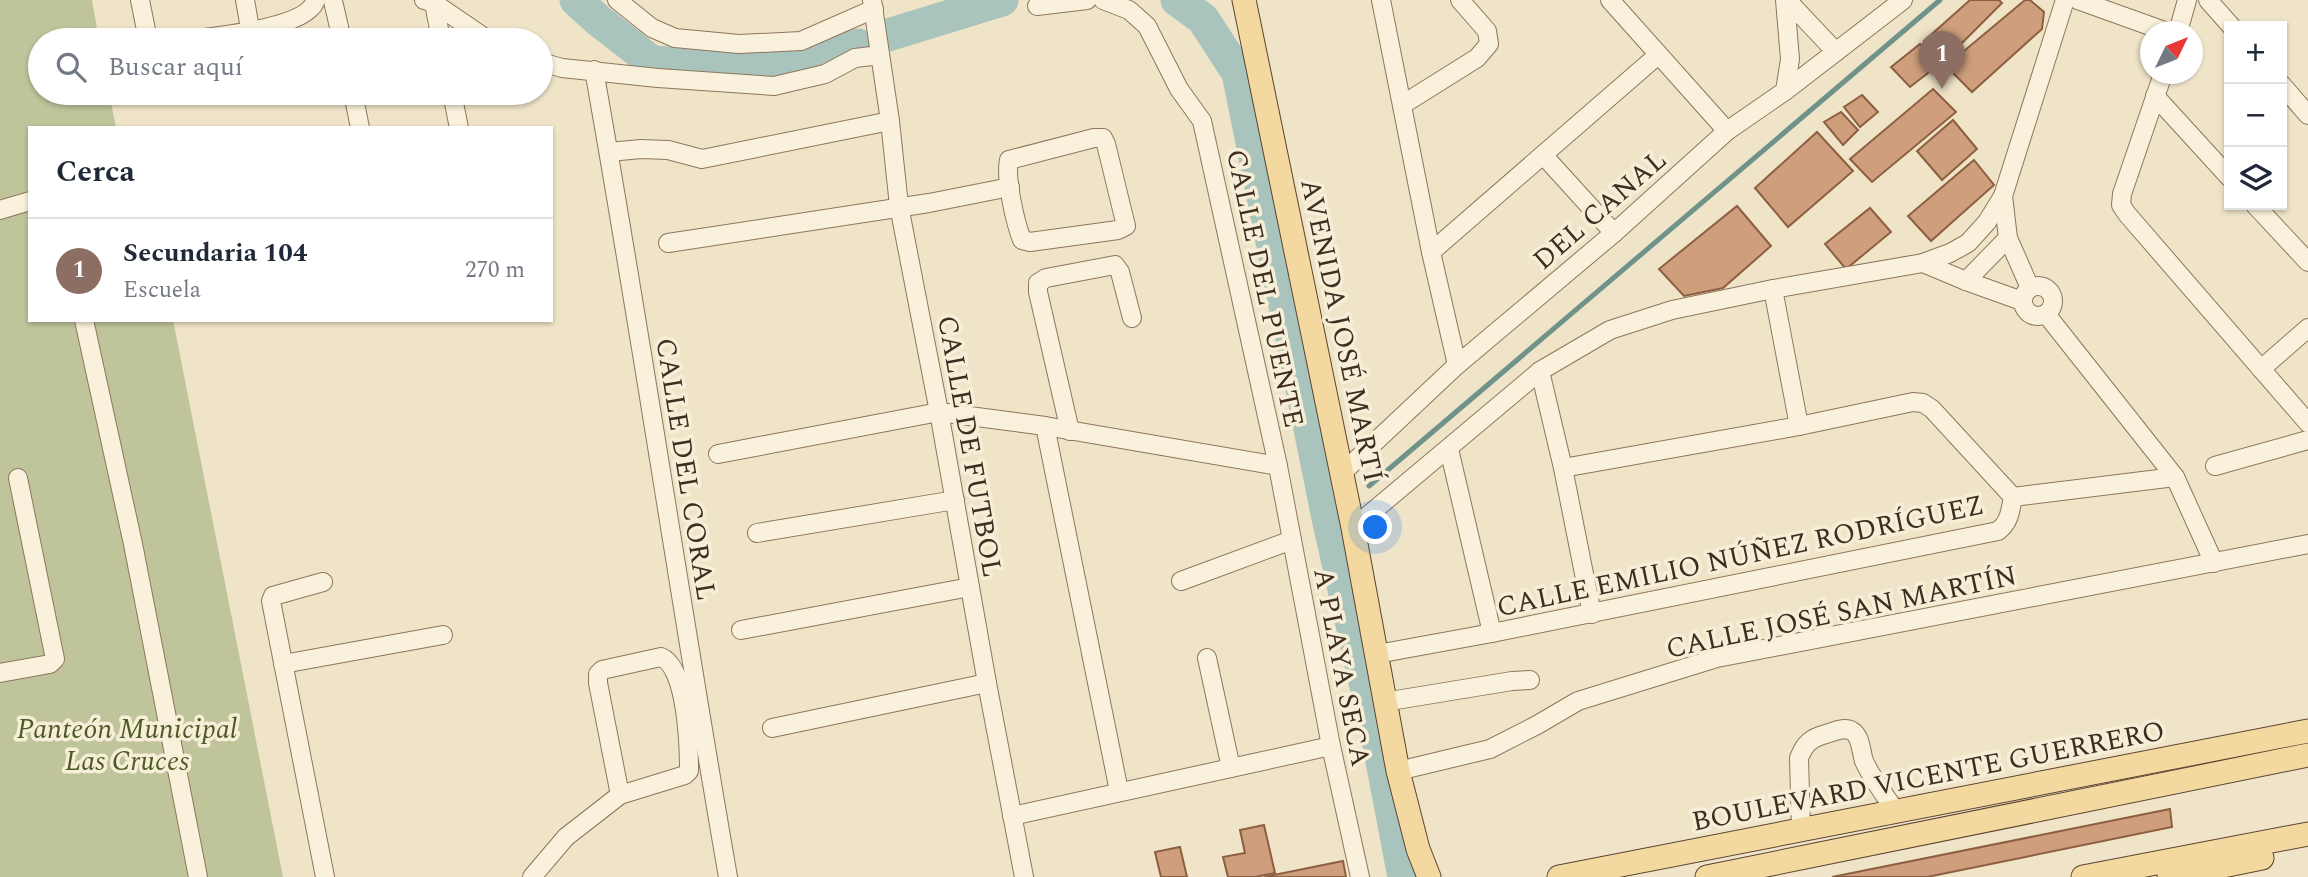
<!DOCTYPE html>
<html lang="es">
<meta charset="utf-8">
<style>
:root{--surface:#fff;--page:#f6f6f7;--text:#1f2937;--muted:#747a83;--line:#e0e1e3;--accent:#d93025}
body{margin:0;font-family:Spectral,serif;background:var(--page);color:var(--text)}
.controls{position:absolute;right:21px;top:21px;display:grid;overflow:hidden;border-radius:0px;box-shadow:0 2px 5px #0004}
.controls button{width:63px;height:63px;display:grid;place-items:center;padding:0;border:0;border-bottom:2px solid var(--line);background:var(--surface);color:var(--text);font:35px sans-serif}
.compass{position:absolute;left:2140px;top:21px;width:63px;height:63px;border-radius:50%;background:var(--surface);box-shadow:0 2px 5px #0004;rotate:47deg}
.you{position:absolute;left:1376px;top:528px;width:24px;height:24px;margin:-18px;border:5px solid #fff;border-radius:50%;background:#1a73e8;box-shadow:0 0 0 10px #1a73e833}
.badge{display:grid;place-items:center;width:46px;height:46px;border-radius:50%;background:var(--accent);color:#fff;font-size:23px;font-weight:700}
.pin{position:absolute;translate:-50% -58px;filter:drop-shadow(0 2px 4px #0008)}
.pin::after{content:'';position:absolute;top:37px;width:24px;height:21px;background:inherit;clip-path:polygon(0 0,100% 0,50% 100%)}
.list{margin:0;padding:0;list-style:none}
h2{display:flex;justify-content:space-between;align-items:center;height:91px;margin:0;padding:0 28px;font-size:30px}
h2 small{font-size:23px;font-weight:400;color:var(--muted)}
.list li{display:grid;grid-template-columns:46px 1fr auto;gap:21px;align-items:center;box-sizing:border-box;height:105px;padding:0 28px;border-top:2px solid var(--line)}
.list b{display:block;font-size:26px;white-space:nowrap}
.list p{margin:0;font-size:23px;white-space:nowrap;color:var(--muted)}
.list em{font-size:23px;font-style:normal;color:var(--muted)}
.icon{flex:none;width:38px;height:38px;fill:none;stroke:currentColor;stroke-width:2;stroke-linecap:round;stroke-linejoin:round}
.map{position:relative;flex:none;width:2308px;height:877px;overflow:hidden}
.search{position:absolute;background:var(--surface);box-shadow:0 2px 5px #0004;left:28px;top:28px;width:525px;height:77px;display:flex;align-items:center;gap:18px;box-sizing:border-box;padding:0 24px;border-radius:38px;color:var(--muted);font-size:26px}
.panel{position:absolute;background:var(--surface);box-shadow:0 2px 5px #0004;left:28px;top:126px;width:525px;height:196px;border-radius:0px}
.map>svg:first-child{display:block}
.cemetery{fill:#bfc49a}
.lines{fill:none;stroke-linecap:round;stroke-linejoin:round}
.stream{stroke:#6f938a;stroke-width:5}
.river{stroke:#a9c4bc;stroke-width:33}
.building{fill:#cf9f7d;stroke:#8d5f41;stroke-width:2}
.minor-casing{stroke:#8d765c;stroke-width:20}
.major-casing{stroke:#5b4430;stroke-width:25}
.minor{stroke:#faf1dc;stroke-width:18}
.major{stroke:#f3d9a0;stroke-width:23}
.labels{text-anchor:middle;stroke-width:7;stroke-linejoin:round;paint-order:stroke}
.street-label{font-size:28px;fill:#3d2e20;stroke:#f7eed8}
.park-label{font-size:28px;font-style:italic;fill:#4d5a26;stroke:#f7eed8}
</style>
<div class="map">
<svg width="2308" height="877" viewBox="0 0 2308 877">
<rect width="100%" height="100%" fill="#f0e4c8"/>
<polygon class="cemetery" points="0,0 92,0 99,40 40,40 40,93 109,93 116,128 30,128 30,320 173,320 283,877 0,877"/>
<g class="lines">
<g class="stream">
<polyline points="1369,486 1940,0"/>
<polyline points="1328,518 1332,514"/>
</g>
<g class="river">
<polyline points="576,0 598,20 652,62 743,67 858,45"/>
<polyline points="1177,0 1203,19 1238,73 1328,518 1377,735 1404,877"/>
<polyline points="888,35 1002,0"/>
</g>
</g>
<g class="building">
<polygon points="1970,0 1999,0 2002,3 1959,46 1951,38 1940,54 1924,41"/>
<polygon points="2025,0 2030,0 2044,12 2042,29 1972,92 1946,66"/>
<polygon points="1920,44 1937,66 1910,87 1891,67"/>
<polygon points="1933,89 1956,112 1872,182 1850,159"/>
<polygon points="1862,95 1878,112 1860,127 1844,107"/>
<polygon points="1841,112 1858,130 1843,145 1824,122"/>
<polygon points="1953,120 1977,149 1942,180 1917,151"/>
<polygon points="1817,132 1853,171 1788,227 1755,188"/>
<polygon points="1974,160 1994,185 1931,241 1908,216"/>
<polygon points="1737,206 1771,246 1723,288 1684,296 1659,269"/>
<polygon points="1870,208 1891,232 1846,269 1825,244"/>
<polygon points="2170,809 2172,827 1927,877 1832,877"/>
<polygon points="1264,825 1275,873 1255,877 1228,877 1223,857 1245,853 1240,830"/>
<polygon points="1180,847 1187,877 1161,877 1155,852"/>
<polygon points="1343,861 1346,877 1264,877"/>
</g>
<g class="lines">
<g class="minor-casing">
<g id="minor">
<polyline points="140,0 148,40"/>
<polyline points="245,0 252,40"/>
<polyline points="424,0 434,3 488,40"/>
<polyline points="617,0 652,28 675,38 739,44 801,41 874,9"/>
<polyline points="872,0 890,121 899,206 939,412 987,683 1024,877"/>
<polyline points="1103,0 1129,10 1147,26 1179,89 1202,121 1278,466 1331,746 1360,877"/>
<polyline points="1381,0 1431,252 1457,365"/>
<polyline points="1610,0 1727,131"/>
<polyline points="1787,0 1836,52"/>
<polyline points="2078,0 2167,32"/>
<polyline points="2208,0 2231,26"/>
<polyline points="333,1 342,40"/>
<polyline points="434,3 441,40"/>
<polyline points="1037,6 1087,0"/>
<polyline points="2178,32 2187,0"/>
<path d="M186,40C214,37 304,28 315,2"/>
<polyline points="541,62 562,68 658,78 774,86 825,74 855,58 880,55"/>
<path d="M594,70C642,339 681,608 728,877"/>
<polyline points="2163,74 2122,194 2121,205 2127,214 2308,423"/>
<polyline points="2282,85 2308,115"/>
<polyline points="1785,91 1790,59 1785,0"/>
<polyline points="353,93 360,128"/>
<polyline points="452,93 459,128"/>
<polyline points="2155,96 2229,177"/>
<polyline points="1402,105 1477,58 1489,44 1487,31 1460,0"/>
<path d="M1094,138H1103L1106,144L1126,226L1118,230L1030,242L1022,240C1015,222 1005,178 1009,160Z"/>
<polyline points="609,152 641,149 668,150 702,159 890,121"/>
<polyline points="1544,156 1614,233"/>
<polyline points="2003,196 2008,238 2030,288"/>
<polyline points="2255,205 2308,262"/>
<polyline points="0,210 30,201"/>
<polyline points="668,243 929,203 1010,187"/>
<polyline points="1431,252 1658,55"/>
<polyline points="1923,263 1966,281 2022,301"/>
<polyline points="1966,281 2008,238"/>
<circle cx="2038" cy="301" r="15"/>
<polyline points="1773,289 1799,426"/>
<polyline points="2046,314 2175,477 2214,563"/>
<polyline points="84,320 133,544 198,877"/>
<polyline points="2261,369 2308,328"/>
<polyline points="1540,371 1563,468 1592,614"/>
<polyline points="1045,426 1119,791"/>
<polyline points="1070,431 1038,292 1038,283 1046,278 1115,265 1120,272 1132,318"/>
<polyline points="1449,449 1492,633"/>
<polyline points="718,454 939,412 1045,426 1278,466"/>
<polyline points="2215,466 2308,440"/>
<polyline points="1563,468 1799,426 1913,402 1923,403 1932,409 2013,497"/>
<polyline points="1342,473 1457,365 1614,233 1727,131 1785,91 1903,0"/>
<polyline points="2013,497 2175,477"/>
<polyline points="1353,528 1540,371 1610,330 1672,310 1773,289 1923,263 1950,253 1968,243 1987,222 2003,196 2065,0"/>
<polyline points="757,533 955,500"/>
<polyline points="1181,581 1292,540"/>
<polyline points="323,582 273,596 271,601 325,877"/>
<polyline points="741,630 970,587"/>
<path d="M1377,654L1492,633L1998,531C2010,522 2010,511 2013,497"/>
<polyline points="1207,658 1231,768"/>
<polyline points="283,664 443,635"/>
<polyline points="0,673 50,664 55,659 18,478"/>
<polyline points="1384,702 1512,681 1530,680"/>
<polyline points="772,728 987,683"/>
<polyline points="1398,771 1490,749 1537,725 1578,701 1717,658 2308,544"/>
<polyline points="1012,816 1331,746"/>
<path d="M1801,830L1799,758C1805,743 1811,738 1826,734C1834,732 1844,726 1852,731C1861,736 1861,752 1864,761C1872,779 1885,795 1896,812"/>
<path d="M532,877L566,837L620,795L685,775L689,771C689,747 687,667 661,657L602,670L598,674V683L620,795"/>
</g>
</g>
<g class="major-casing">
<g id="major">
<polyline points="1244,0 1353,528 1398,771 1418,849 1429,877"/>
<polyline points="1559,877 2308,731"/>
<polyline points="1707,877 2308,755"/>
<polyline points="2083,877 2308,834"/>
<polyline points="2169,877 2262,858"/>
</g>
</g>
<use href="#minor" class="minor"/>
<use href="#major" class="major"/>
</g>
<g class="labels">
<g class="street-label">
<text transform="translate(1599 209) rotate(-41)" y="10">DEL CANAL</text>
<text transform="translate(1266 288) rotate(78)" y="10">CALLE DEL PUENTE</text>
<text transform="translate(1343 330) rotate(78)" y="10">AVENIDA JOSÉ MARTÍ</text>
<text transform="translate(971 446) rotate(80)" y="10">CALLE DE FUTBOL</text>
<text transform="translate(687 469) rotate(81)" y="10">CALLE DEL CORAL</text>
<text transform="translate(1740 555) rotate(-12)" y="10">CALLE EMILIO NÚÑEZ RODRÍGUEZ</text>
<text transform="translate(1841 611) rotate(-12)" y="10">CALLE JOSÉ SAN MARTÍN</text>
<text transform="translate(1343 667) rotate(79)" y="10">A PLAYA SECA</text>
<text transform="translate(1928 775) rotate(-11)" y="10">BOULEVARD VICENTE GUERRERO</text>
</g>
<g class="park-label">
<text x="127" y="738">Panteón Municipal<tspan x="127" dy="32">Las Cruces</tspan></text>
</g>
</g>
</svg>
<div class="controls">
<button>+</button>
<button>−</button>
<button><svg class="icon" aria-label="layers" viewBox="0 0 24 24"><path d="M12 4l9 5-9 5-9-5zM3 14l9 5 9-5"/></svg></button>
</div>
<svg class="compass" viewBox="-18 -18 36 36"><path d="M0-13l5 13h-10z" fill="#e53935"/><path d="M0 13l5-13h-10z" fill="#747a83"/></svg>
<div class="you"></div>
<div class="pin badge" style="left:1942px;top:89px;background:#8d6e63">1</div>
<div class="search"><svg class="icon" aria-label="search" viewBox="0 0 24 24"><circle cx="10" cy="10" r="6"/><path d="M15 15l6 6"/></svg>Buscar aquí</div>
<section class="panel">
<h2>Cerca<small></small></h2>
<ul class="list">
<li><span class="badge" style="background:#8d6e63">1</span><div><b>Secundaria 104</b><p>Escuela</p></div><em>270 m</em></li>
</ul>
</section>
</div>
